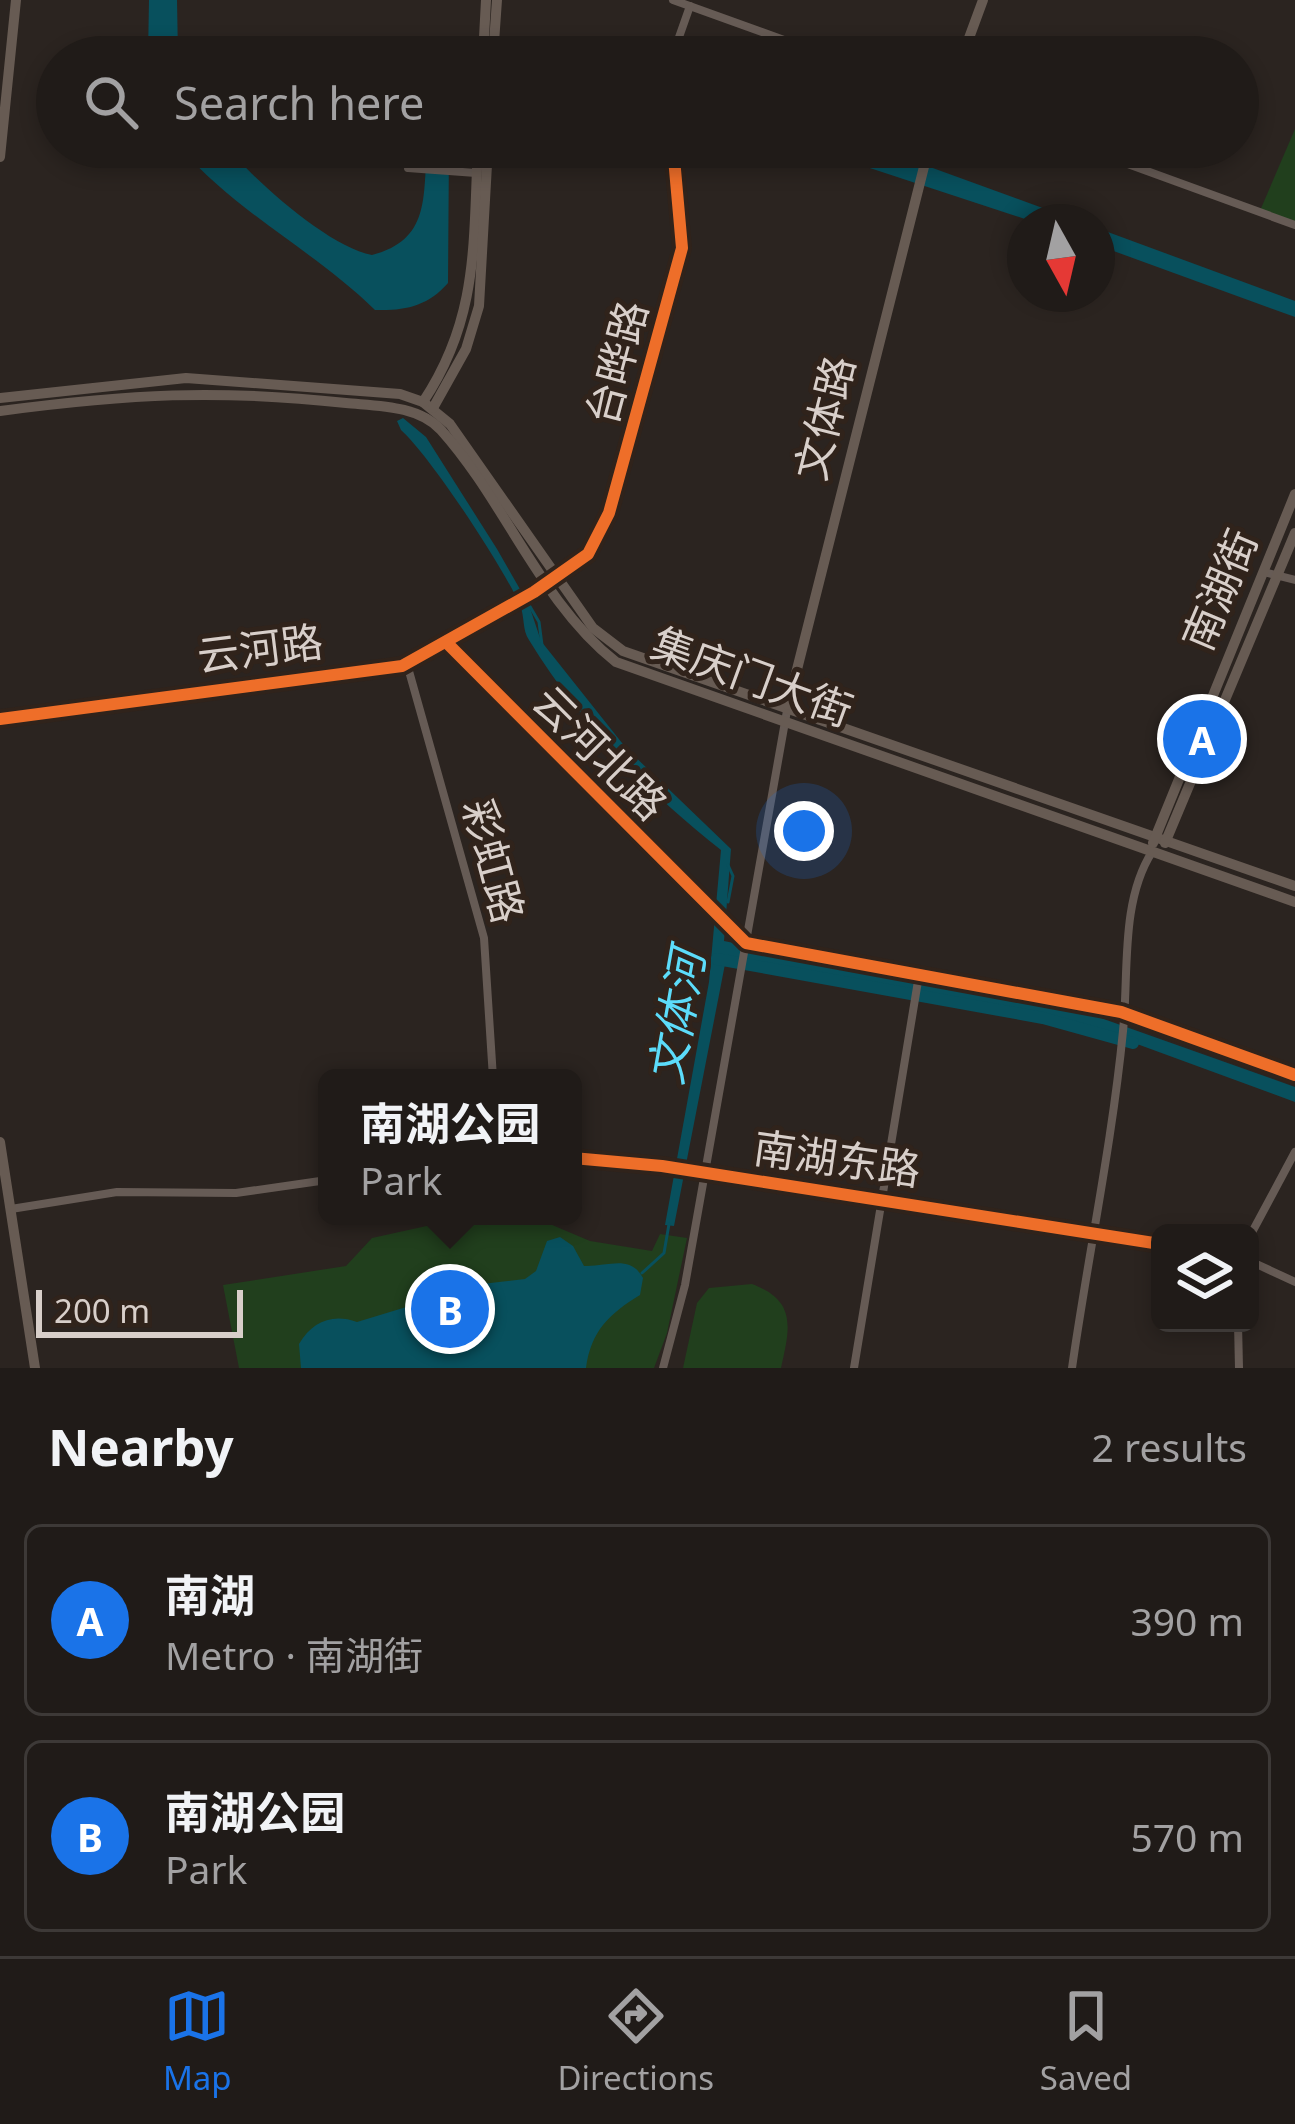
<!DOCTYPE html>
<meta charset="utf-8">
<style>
:root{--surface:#201b18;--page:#2d2825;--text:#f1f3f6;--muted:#a2a1a2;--line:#3d3937;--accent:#1a73e8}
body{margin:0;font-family:"Noto Sans","Noto Sans SC",sans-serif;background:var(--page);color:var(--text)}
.controls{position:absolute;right:36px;bottom:36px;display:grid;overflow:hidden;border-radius:18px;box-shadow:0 6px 18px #0003}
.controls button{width:108px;height:108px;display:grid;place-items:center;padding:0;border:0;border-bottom:3px solid var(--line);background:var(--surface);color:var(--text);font:60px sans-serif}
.compass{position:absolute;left:1007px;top:204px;width:108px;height:108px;border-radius:50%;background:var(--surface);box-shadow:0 6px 18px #0003;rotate:172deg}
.scale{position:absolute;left:36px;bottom:30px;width:207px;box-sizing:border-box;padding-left:12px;border:6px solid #d8cfca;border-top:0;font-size:33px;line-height:42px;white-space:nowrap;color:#d8cfca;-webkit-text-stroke:9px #30231b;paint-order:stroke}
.you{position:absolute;left:804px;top:831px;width:42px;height:42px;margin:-30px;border:9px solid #fff;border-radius:50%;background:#1a73e8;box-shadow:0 0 0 18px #1a73e833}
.badge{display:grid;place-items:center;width:78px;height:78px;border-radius:50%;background:var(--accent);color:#fff;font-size:39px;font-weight:700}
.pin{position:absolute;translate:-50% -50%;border:6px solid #fff;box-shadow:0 3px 12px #0006}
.popup{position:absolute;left:318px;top:1069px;width:264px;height:156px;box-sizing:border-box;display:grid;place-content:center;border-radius:18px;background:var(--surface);filter:drop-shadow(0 3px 9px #0005);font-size:39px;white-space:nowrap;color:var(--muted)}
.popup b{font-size:45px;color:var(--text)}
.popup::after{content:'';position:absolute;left:50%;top:100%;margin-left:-24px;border:24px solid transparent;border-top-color:var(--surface)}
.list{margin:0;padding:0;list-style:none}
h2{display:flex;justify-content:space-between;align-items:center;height:156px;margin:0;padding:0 48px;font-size:51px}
h2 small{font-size:39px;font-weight:400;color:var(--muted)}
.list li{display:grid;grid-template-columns:78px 1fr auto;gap:36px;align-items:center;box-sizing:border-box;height:192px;margin:0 24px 24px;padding:0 24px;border:3px solid var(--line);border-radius:18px}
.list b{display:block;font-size:45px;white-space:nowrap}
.list p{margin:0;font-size:39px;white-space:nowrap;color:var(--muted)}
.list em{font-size:39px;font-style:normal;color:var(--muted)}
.icon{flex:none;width:66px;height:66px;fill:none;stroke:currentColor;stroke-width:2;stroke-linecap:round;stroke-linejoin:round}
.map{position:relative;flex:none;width:1295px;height:1368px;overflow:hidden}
.search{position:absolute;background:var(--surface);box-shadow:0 6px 18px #0003;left:36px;right:36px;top:36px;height:132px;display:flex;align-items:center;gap:30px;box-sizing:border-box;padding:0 42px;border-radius:66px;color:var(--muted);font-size:45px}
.sheet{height:588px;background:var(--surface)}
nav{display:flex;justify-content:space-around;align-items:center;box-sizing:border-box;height:168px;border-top:3px solid var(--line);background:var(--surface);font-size:33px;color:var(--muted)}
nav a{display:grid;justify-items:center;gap:6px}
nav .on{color:var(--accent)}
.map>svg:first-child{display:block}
.green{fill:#213f1d}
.water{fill:#08505d}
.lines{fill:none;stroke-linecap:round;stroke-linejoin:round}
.stream{stroke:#08505d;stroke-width:3}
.river{stroke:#08505d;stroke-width:12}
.minor{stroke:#665b55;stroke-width:8}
.major{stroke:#675b53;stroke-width:10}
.cycleway-casing{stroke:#30231b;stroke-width:20}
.cycleway{stroke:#ee6e29;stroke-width:12}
.labels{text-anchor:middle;stroke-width:10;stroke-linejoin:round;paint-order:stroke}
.street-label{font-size:42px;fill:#d8cfca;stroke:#30231b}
.water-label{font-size:45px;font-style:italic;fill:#5cdcfa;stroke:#30231b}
</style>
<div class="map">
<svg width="1295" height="1368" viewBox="0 0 1295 1368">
<rect width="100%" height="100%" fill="#2b2420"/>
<g class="green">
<polygon points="1295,129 1295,226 1259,213"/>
<polygon points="472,1216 531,1216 590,1241 652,1251 660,1234 687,1238 667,1333 654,1368 239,1368 223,1285 346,1266 372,1238"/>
<path d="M752,1284C797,1301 790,1328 781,1368H683L697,1303L709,1288Z"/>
</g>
<g class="water">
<polygon points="149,0 177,0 178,57 148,57"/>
<path d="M180,147H227C255,181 329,247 372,255C430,240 423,198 427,147H449L448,283C428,306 405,311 375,310C315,251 235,212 180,147Z"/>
<polygon points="806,147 875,147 1081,222 1034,222"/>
<polygon points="1097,228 1295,301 1295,317 1097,245"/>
<path d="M403,418L426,437L497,549L529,605L541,641L626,748L731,849L724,941L1098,1017L1295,1087V1102L1077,1022L726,959L674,1226L665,1225L709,982L721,850C646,791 579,722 529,640C522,630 525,617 520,605C503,567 431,457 401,430L397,421Z"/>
<path d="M560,1237L573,1246L584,1266C608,1267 630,1254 643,1278L640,1295C609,1314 591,1331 586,1368H301L299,1344C312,1322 332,1313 357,1322L482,1284L525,1279L536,1271L547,1241Z"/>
</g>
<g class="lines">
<g class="stream">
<polyline points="525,598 539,622 542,645"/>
<polyline points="728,902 733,876 728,865"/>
<polyline points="642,1273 664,1253 669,1224"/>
</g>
<polyline class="river" points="717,959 1043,1018 1133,1043"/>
<g class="minor">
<polyline points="673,0 831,57"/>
<polyline points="672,57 690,6"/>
<polyline points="1081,147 1295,225"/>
<polyline points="408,168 476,173"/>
<polyline points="1264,572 1295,580"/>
<polyline points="447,643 746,943 1121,1012 1295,1075"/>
<polyline points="407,664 484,938 493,1078"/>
<polyline points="0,719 402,666 534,592 588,554 609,513 682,248 673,147"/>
<polyline points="573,1158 662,1166 1160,1244"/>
<polyline points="11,1209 117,1192 236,1193 327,1180"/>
<polyline points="1250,1236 1295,1152"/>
<polyline points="1250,1261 1295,1282"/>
<polyline points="1238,1323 1239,1368"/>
<polyline points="663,1368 685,1285 788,705"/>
<polyline points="854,1368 919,975"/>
<path d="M1072,1368C1088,1256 1112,1144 1123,1031C1129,975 1120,902 1152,852"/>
</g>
<g class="major">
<polyline points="483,57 486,0"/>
<polyline points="493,57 497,0"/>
<polyline points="962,57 983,0"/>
<polyline points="0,157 16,0"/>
<polyline points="0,398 186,378 400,394 423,402 450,424 593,628 623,651 1295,886"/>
<path d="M423,402C479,318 473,243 478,147"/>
<polyline points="433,408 466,349 479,306 488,147"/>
<path d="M0,411C129,394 216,389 346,403C377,406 418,405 441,430C505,501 540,602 616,662L1295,902"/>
<polyline points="788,705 929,147"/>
<polyline points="1153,843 1295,494"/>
<polyline points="1165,843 1295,533"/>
<polyline points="0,1142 35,1368"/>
</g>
<g class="cycleway-casing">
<g id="cycleway">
<polyline points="447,643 746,943 1121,1012 1295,1075"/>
<polyline points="0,719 402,666 534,592 588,554 609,513 682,248 673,147"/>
<polyline points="573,1158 662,1166 1160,1244"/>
</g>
</g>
<use href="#cycleway" class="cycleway"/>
</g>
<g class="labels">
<g class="street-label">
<text transform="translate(617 363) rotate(-75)" y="15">台晔路</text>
<text transform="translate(825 418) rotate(-76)" y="15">文体路</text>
<text transform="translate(1220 590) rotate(-67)" y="15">南湖街</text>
<text transform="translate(260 649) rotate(-7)" y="15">云河路</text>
<text transform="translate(752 677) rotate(20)" y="15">集庆门大街</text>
<text transform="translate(600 753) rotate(45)" y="15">云河北路</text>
<text transform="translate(493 861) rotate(75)" y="15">彩虹路</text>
<text transform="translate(837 1159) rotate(8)" y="15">南湖东路</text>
</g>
<g class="water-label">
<text transform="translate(677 1017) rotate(-80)" y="16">文体河</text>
</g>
</g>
</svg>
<div class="controls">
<button><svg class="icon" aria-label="layers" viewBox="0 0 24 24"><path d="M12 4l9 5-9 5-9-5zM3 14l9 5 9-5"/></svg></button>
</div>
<svg class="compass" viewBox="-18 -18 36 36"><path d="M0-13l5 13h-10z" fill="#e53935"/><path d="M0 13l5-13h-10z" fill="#a2a1a2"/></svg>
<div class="scale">200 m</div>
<div class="you"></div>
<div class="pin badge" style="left:1202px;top:739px">A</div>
<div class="pin badge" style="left:450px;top:1309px">B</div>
<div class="popup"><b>南湖公园</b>Park</div>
<div class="search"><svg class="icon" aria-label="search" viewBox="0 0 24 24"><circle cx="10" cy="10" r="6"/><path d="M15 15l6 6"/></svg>Search here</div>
</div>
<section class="sheet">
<h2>Nearby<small>2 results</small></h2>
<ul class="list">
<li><span class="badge">A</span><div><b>南湖</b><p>Metro · 南湖街</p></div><em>390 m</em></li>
<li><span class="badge">B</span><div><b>南湖公园</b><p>Park</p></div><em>570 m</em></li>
</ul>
</section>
<nav>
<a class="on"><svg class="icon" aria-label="map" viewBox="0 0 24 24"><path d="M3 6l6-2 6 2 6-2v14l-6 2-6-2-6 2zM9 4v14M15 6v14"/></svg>Map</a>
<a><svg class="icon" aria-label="directions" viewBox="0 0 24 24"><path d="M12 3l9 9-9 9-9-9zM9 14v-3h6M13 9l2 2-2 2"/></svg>Directions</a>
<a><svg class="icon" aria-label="saved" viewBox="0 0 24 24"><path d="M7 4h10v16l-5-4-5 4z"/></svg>Saved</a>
</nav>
